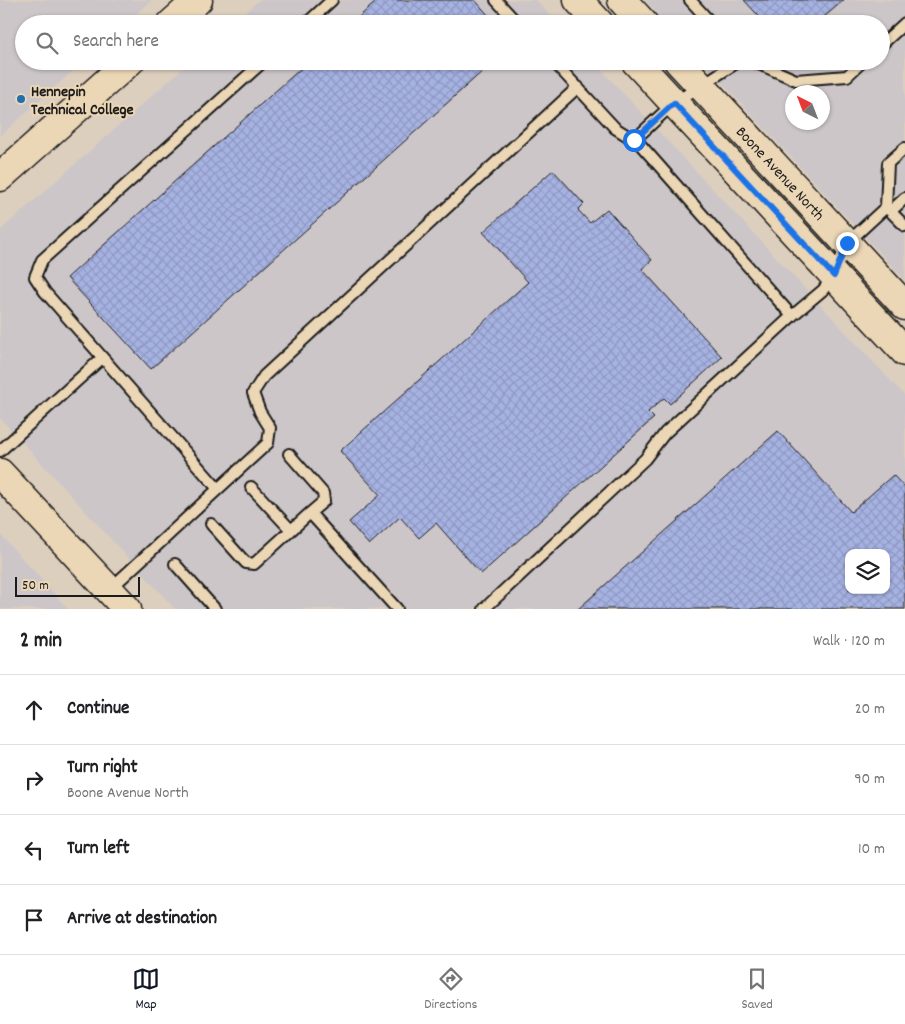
<!DOCTYPE html>
<html lang="en">
<head>
<meta charset="utf-8">
<style>
	:root { --surface:#fff; --page:#f2f2f2; --text:#202124; --muted:#757577; --line:#e0e0e0; --accent:#111827 }
	body { margin:0; font-family:Dekko,sans-serif; background:var(--page); color:var(--text) }
	.controls { position:absolute; right:15px; bottom:15px; display:grid; overflow:hidden; border-radius:10px; box-shadow:0 1px 4px #0004 }
	.controls button { width:45px; height:45px; display:grid; place-items:center; padding:0; border:0; border-bottom:1px solid var(--line); background:var(--surface); color:var(--text); font:25px sans-serif }
	.compass { position:absolute; left:785px; top:85px; width:45px; height:45px; border-radius:50%; background:var(--surface); box-shadow:0 1px 4px #0004; rotate:318deg }
	.scale { position:absolute; left:15px; bottom:12px; width:125px; box-sizing:border-box; padding-left:5px; border:2px solid #1c1c1c; border-top:0; font-size:14px; line-height:18px; white-space:nowrap; color:#1c1c1c; -webkit-text-stroke:4px #ebd6b5; paint-order:stroke }
	.stop { position:absolute; width:15px; height:15px; margin:-11px; border:4px solid #1a73e8; border-radius:50%; background:#fff }
	.stop.end { background:#1a73e8; border-color:#fff; box-shadow:0 1px 5px #0008 }
	.list { margin:0; padding:0; list-style:none }
	h2 { display:flex; justify-content:space-between; align-items:center; height:65px; margin:0; padding:0 20px; font-size:21px }
	h2 small { font-size:16px; font-weight:400; color:var(--muted) }
	.list li { display:grid; grid-template-columns:32px 1fr auto; gap:15px; align-items:center; box-sizing:border-box; height:70px; padding:0 20px; border-top:1px solid var(--line) }
	.list b { display:block; font-size:19px; white-space:nowrap }
	.list p { margin:0; font-size:16px; white-space:nowrap; color:var(--muted) }
	.list em { font-size:16px; font-style:normal; color:var(--muted) }
	.icon { flex:none; width:28px; height:28px; fill:none; stroke:currentColor; stroke-width:2; stroke-linecap:round; stroke-linejoin:round }
	.map { position:relative; flex:none; width:905px; height:609px; overflow:hidden }
	.search { position:absolute; background:var(--surface); box-shadow:0 1px 4px #0004; left:15px; right:15px; top:15px; height:55px; display:flex; align-items:center; gap:12px; box-sizing:border-box; padding:0 18px; border-radius:28px; color:var(--muted); font-size:19px }
	.sheet { height:345px; background:var(--surface) }
	nav { display:flex; justify-content:space-around; align-items:center; box-sizing:border-box; height:70px; border-top:1px solid var(--line); background:var(--surface); font-size:14px; color:var(--muted) }
	nav a { display:grid; justify-items:center; gap:2px }
	nav .on { color:var(--accent) }
	.map>svg:first-child { display:block }
</style>
</head>
<body>
<div class="map">
<svg width="905" height="609" viewBox="0 0 905 609">
	<defs>
		<pattern id="building-cross-hatch" width="8" height="8" patternUnits="userSpaceOnUse" patternTransform="scale(1.25)"><rect width="8" height="8" fill="#a6b2e2"/><path d="M0 0l8 8M0 8l8-8" fill="none" stroke="#8e98c1"/></pattern>
	</defs>
	<rect width="100%" height="100%" fill="#ddcfbe"/>
	<filter id="ink" filterUnits="userSpaceOnUse"><feTurbulence type="fractalNoise" baseFrequency=".02" numOctaves="2"/><feDisplacementMap in="SourceGraphic" scale="10" xChannelSelector="R" yChannelSelector="G"/><feConvolveMatrix kernelMatrix="1 2 1 2 8 2 1 2 1" color-interpolation-filters="sRGB"/></filter>
	<g filter="url(#ink)">
		<path fill="#ccc6c9" fill-rule="evenodd" d="M0,0H152L125,24H24V61H84L0,136Z
			M259,0H536L558,24H233Z
			M645,0H905V280L702,61H881V24H667ZM792,92H822V122H792Z
			M191,61H593L905,396V609H175L0,418V231ZM849,553H886V590H849Z
			M0,534L68,609H0Z"/>
		<path fill="url(#building-cross-hatch)" stroke="#1c1c1c" fill-rule="evenodd" d="M378,0H475L496,24H351Z
			M744,0H844L816,24H766Z
			M309,61H494L151,369L67,278Z
			M553,170L584,204L578,210L590,223L607,209L652,260L642,269L722,357L670,404L664,398L648,412L654,418L481,574L436,523L419,538L400,517L369,545L349,522L380,495L340,451L528,282L483,232Z
			M778,431L851,512L893,475L905,488V609H578ZM849,553H886V590H849Z"/>
		<g fill="none" stroke-linecap="round" stroke-linejoin="round">
			<g stroke="#1c1c1c" stroke-width="14">
				<path id="lane" d="M496,0L518,24
					M690,0L712,24
					M306,24L332,0
					M881,45L905,23
					M752,61L796,80L847,76L863,61
					M634,140L674,103L739,61
					M886,207L905,226
					M891,211L905,198
					M792,316L823,290L834,276L847,243L886,207L888,163L905,148
					M0,451L102,358
					M289,454L323,493L324,501L310,513L397,609
					M251,487L291,530
					M218,489L268,443L270,428L260,412L253,393L264,376L578,87
					M211,524L246,563L254,564L310,513
					M175,564L215,609
					M110,589L218,489L45,292L35,277L42,260L264,61
					M484,609L645,459L665,433L792,316L639,143L615,128L553,61"/>
			</g>
			<g stroke="#1c1c1c" stroke-width="31">
				<g id="secondary">
					<path d="M578,0L600,24"/>
					<path d="M622,0L644,24"/>
					<path d="M171,24L198,0"/>
					<path d="M635,61L905,352"/>
					<path id="s1" d="M678,61L905,306"/>
					<path d="M0,177L130,61"/>
					<path d="M0,473L127,609"/>
				</g>
			</g>
			<use href="#lane" stroke="#ebd6b5" stroke-width="10"/>
			<use href="#secondary" stroke="#ebd6b5" stroke-width="28"/>
		</g>
	</g>
	<g fill="none" stroke-linecap="round" stroke-linejoin="round" filter="url(#ink)">
		<path stroke="#1a73e8" stroke-width="6" d="M634,140L674,103L834,276L847,243"/>
	</g>
	<circle fill="#1f6fb2" stroke="#ebd6b5" stroke-width="2" cx="21" cy="99" r="5"/>
	<g text-anchor="middle" stroke-width="4" stroke-linejoin="round" paint-order="stroke">
		<g font-size="16" font-weight="bold" fill="#1c1c1c" stroke="#ebd6b5" text-anchor="start">
			<text x="31" y="96">Hennepin<tspan x="31" dy="18">Technical College</tspan></text>
		</g>
		<g font-size="16" fill="#1c1c1c" stroke="#ebd6b5">
			<text dy="6" stroke="none"><textPath href="#s1" startOffset="152">Boone Avenue North</textPath></text>
		</g>
	</g>
</svg>
<div class="controls">
<button><svg class="icon" aria-label="layers" viewBox="0 0 24 24"><path d="M12 4l9 5-9 5-9-5zM3 14l9 5 9-5"/></svg></button>
</div>
<svg class="compass" viewBox="-18 -18 36 36"><path d="M0-13l5 13h-10z" fill="#e53935"/><path d="M0 13l5-13h-10z" fill="#757577"/></svg>
<div class="scale">50 m</div>
<div class="stop" style="left:634px;top:140px"></div>
<div class="stop end" style="left:847px;top:243px"></div>
<div class="search"><svg class="icon" aria-label="search" viewBox="0 0 24 24"><circle cx="10" cy="10" r="6"/><path d="M15 15l6 6"/></svg>Search here</div>
</div>
<section class="sheet">
<h2>2 min<small>Walk · 120 m</small></h2>
<ul class="list">
<li><svg class="icon" aria-label="ahead" viewBox="0 0 24 24"><path d="M12 20V5M6 11l6-6 6 6"/></svg><div><b>Continue</b></div><em>20 m</em></li>
<li><svg class="icon" aria-label="right" viewBox="0 0 24 24"><path d="M7 20v-9h11M14 6l5 5-5 5"/></svg><div><b>Turn right</b><p>Boone Avenue North</p></div><em>90 m</em></li>
<li><svg class="icon" aria-label="left" viewBox="0 0 24 24"><path d="M17 20v-9H6M10 6l-5 5 5 5"/></svg><div><b>Turn left</b></div><em>10 m</em></li>
<li><svg class="icon" aria-label="arrive" viewBox="0 0 24 24"><path d="M6 21V4h12l-3 4 3 4H6"/></svg><div><b>Arrive at destination</b></div></li>
</ul>
</section>
<nav>
<a class="on"><svg class="icon" aria-label="map" viewBox="0 0 24 24"><path d="M3 6l6-2 6 2 6-2v14l-6 2-6-2-6 2zM9 4v14M15 6v14"/></svg>Map</a>
<a><svg class="icon" aria-label="directions" viewBox="0 0 24 24"><path d="M12 3l9 9-9 9-9-9zM9 14v-3h6M13 9l2 2-2 2"/></svg>Directions</a>
<a><svg class="icon" aria-label="saved" viewBox="0 0 24 24"><path d="M7 4h10v16l-5-4-5 4z"/></svg>Saved</a>
</nav>
</body>
</html>
